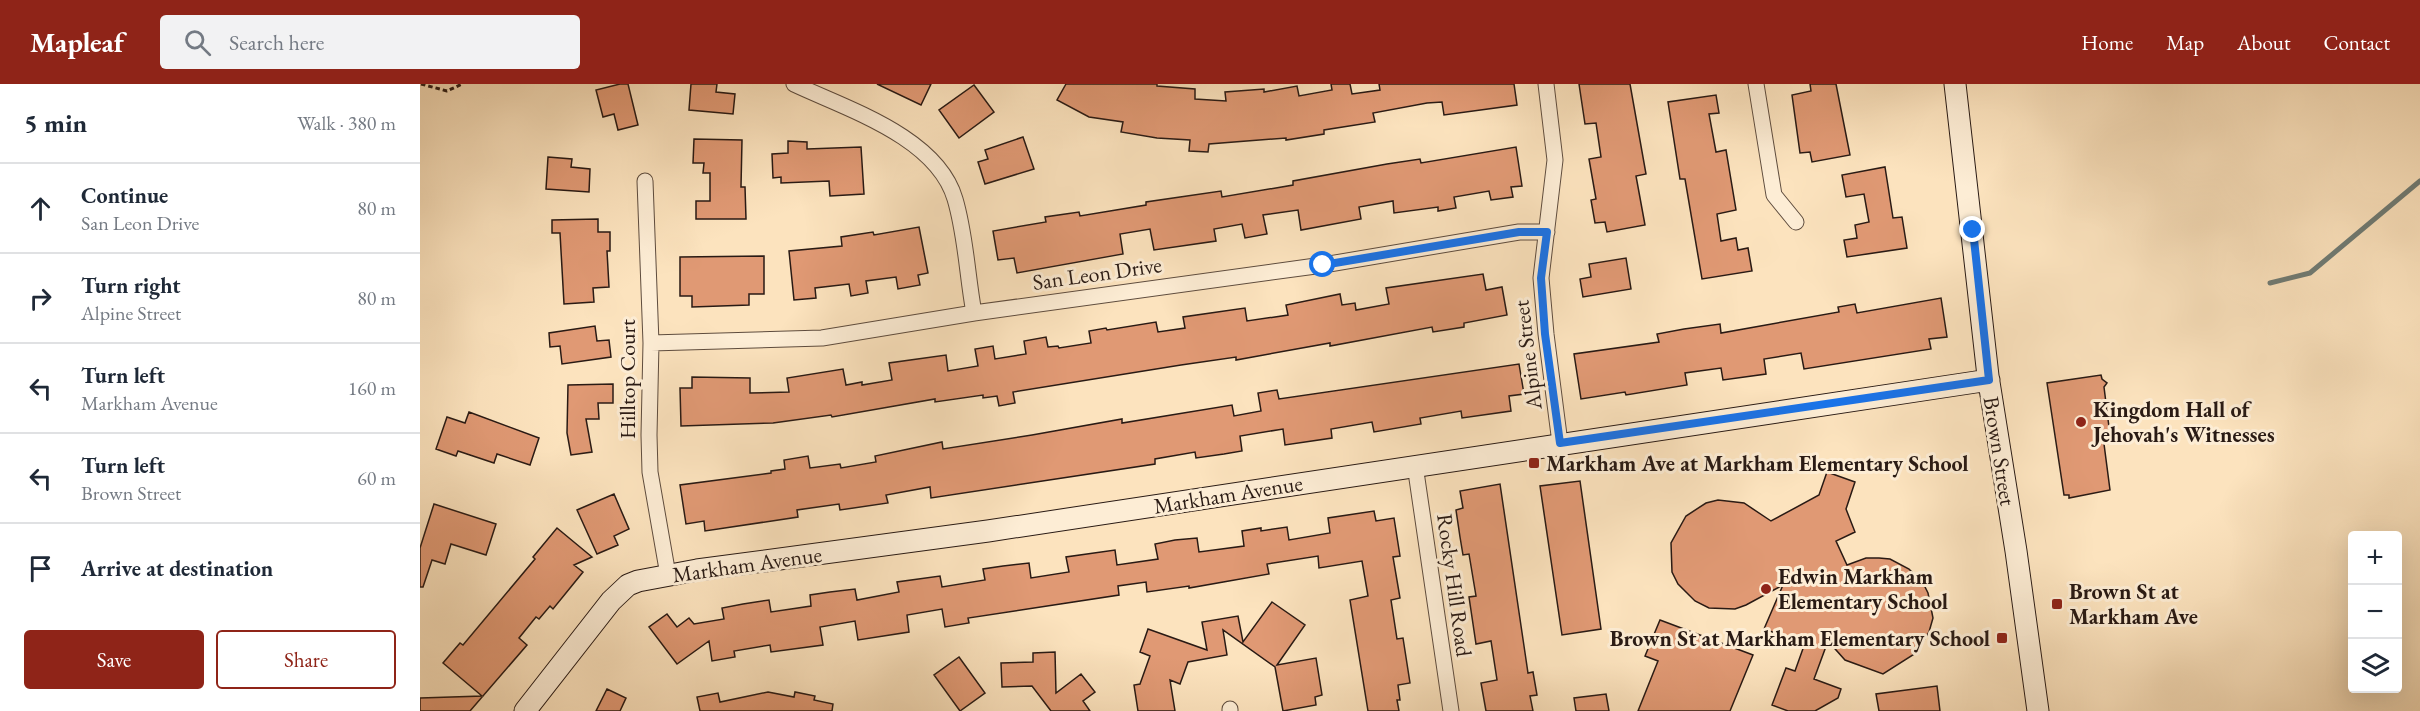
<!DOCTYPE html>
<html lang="en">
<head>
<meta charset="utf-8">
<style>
	:root { --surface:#fff; --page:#f2f2f3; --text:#1f2937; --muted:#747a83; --line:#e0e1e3; --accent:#8f2418 }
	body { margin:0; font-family:"EB Garamond",serif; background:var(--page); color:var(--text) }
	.controls { position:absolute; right:18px; bottom:18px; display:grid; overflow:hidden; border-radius:6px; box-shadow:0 6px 24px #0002 }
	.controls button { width:54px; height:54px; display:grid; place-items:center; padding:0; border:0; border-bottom:2px solid var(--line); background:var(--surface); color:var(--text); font:30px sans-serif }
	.stop { position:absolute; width:18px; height:18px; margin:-14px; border:4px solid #1a73e8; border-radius:50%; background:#fff }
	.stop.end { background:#1a73e8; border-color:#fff; box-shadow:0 2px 6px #0008 }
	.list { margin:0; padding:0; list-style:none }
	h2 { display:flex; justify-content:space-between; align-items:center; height:78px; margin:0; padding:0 24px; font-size:26px }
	h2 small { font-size:20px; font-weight:400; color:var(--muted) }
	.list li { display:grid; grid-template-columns:39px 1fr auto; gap:18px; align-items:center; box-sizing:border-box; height:90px; padding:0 24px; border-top:2px solid var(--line) }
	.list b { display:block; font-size:22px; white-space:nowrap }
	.list p { margin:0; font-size:20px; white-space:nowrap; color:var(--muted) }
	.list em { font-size:20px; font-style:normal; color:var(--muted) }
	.actions { display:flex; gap:12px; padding:18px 24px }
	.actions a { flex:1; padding:14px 0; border:2px solid var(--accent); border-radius:6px; text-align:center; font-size:21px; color:var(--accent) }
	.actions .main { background:var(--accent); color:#fff }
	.icon { flex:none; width:33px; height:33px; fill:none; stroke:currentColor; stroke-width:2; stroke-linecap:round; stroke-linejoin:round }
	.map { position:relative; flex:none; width:2000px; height:627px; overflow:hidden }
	header { display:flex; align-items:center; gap:36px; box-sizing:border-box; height:84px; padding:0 30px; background:var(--accent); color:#fff }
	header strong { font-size:28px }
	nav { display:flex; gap:33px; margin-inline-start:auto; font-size:21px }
	.search { width:420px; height:54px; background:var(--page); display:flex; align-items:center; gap:15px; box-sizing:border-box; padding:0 21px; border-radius:6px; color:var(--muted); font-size:22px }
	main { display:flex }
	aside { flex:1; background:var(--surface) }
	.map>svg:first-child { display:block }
</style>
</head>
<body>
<header>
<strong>Mapleaf</strong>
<div class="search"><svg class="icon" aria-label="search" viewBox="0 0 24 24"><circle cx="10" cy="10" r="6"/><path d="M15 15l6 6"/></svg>Search here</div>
<nav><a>Home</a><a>Map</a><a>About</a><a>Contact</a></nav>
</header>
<main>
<aside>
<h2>5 min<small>Walk · 380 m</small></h2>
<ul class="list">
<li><svg class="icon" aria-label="ahead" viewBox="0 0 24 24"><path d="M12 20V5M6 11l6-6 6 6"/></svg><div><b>Continue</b><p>San Leon Drive</p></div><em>80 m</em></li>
<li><svg class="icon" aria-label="right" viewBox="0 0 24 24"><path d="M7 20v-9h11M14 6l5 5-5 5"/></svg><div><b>Turn right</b><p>Alpine Street</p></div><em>80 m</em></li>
<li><svg class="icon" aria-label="left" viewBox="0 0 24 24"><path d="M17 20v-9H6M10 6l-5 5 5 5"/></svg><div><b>Turn left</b><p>Markham Avenue</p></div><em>160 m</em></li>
<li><svg class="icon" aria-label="left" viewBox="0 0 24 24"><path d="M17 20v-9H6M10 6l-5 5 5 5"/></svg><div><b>Turn left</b><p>Brown Street</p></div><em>60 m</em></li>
<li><svg class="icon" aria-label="arrive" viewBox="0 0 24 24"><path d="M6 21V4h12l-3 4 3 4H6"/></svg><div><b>Arrive at destination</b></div></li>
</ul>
<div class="actions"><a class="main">Save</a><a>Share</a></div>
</aside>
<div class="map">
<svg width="2000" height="627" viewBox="0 0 2000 627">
	<rect width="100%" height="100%" fill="#fce3be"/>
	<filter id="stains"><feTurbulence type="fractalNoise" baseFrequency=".00333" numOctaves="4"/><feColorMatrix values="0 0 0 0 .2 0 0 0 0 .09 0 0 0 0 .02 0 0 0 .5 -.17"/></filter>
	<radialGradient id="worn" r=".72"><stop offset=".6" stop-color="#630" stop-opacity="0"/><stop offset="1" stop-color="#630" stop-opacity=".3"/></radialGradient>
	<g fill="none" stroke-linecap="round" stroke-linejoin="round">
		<path stroke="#707c75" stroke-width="5" d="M1850,199L1890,189L2000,97"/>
	</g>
	<path fill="#e09974" stroke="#291a14" stroke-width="1.5" d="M200,0H208L218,41L198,46L194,30L183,33L176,6Z
		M271,0H297L296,8L315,10L313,30L269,26Z
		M457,0H511L501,21Z
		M646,0H737V2L775,5V15L806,17L805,8L844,5V8L877,2L879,12L912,6L911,0H930L932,10L960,6L959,0H1094L1097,21L1024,31L1022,18L1007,19L953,29L955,38L904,46V50L866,56V54L789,60L788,68L769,67L770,56L737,54L701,48L703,38L669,33L637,16Z
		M1159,0H1210L1226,90L1216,92L1225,141L1187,148L1185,138L1175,139L1171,116L1176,115L1169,75L1181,73L1176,39L1165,40Z
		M1390,0H1416L1430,71L1392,78L1390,68L1380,69L1372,11L1391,7Z
		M554,1L574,28L539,54L519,26Z
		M1296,11L1299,29L1289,30L1296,68L1306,66L1316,126L1297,130L1301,157L1316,154L1318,166L1328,164L1332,187L1282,195L1265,95H1260L1248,18Z
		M603,53L614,85L565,100L558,78L568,75L565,66Z
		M274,55L322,56L321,103H325L326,135H276V117H290V89H283L284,79H273Z
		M368,57L387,58V65L441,63L444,110L410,112L409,97L361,99V93L353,94L352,70L368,69Z
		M1096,63L1102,102L1091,103L1093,113L1071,116L1069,107L1034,113L1036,124L1018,127V123L974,129L973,117L939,123L941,135L881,146L878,126L843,131L847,150L825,154L822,140L794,145L796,157L734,166L730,145L700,150L703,170L597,189L594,174L578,176L573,147L626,138L625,133L659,128L660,132L726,121V118L801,107L802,113L873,101V97L967,80L1000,75L1001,79Z
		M128,73L152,75L151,83L170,85L169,108L126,105Z
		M1465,83L1473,134L1482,133L1487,164L1427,173L1424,156L1437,154L1435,141L1449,138L1444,110L1426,113L1422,91Z
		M178,135V148H190V167H187L189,203L173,204L174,218L144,220L140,149H132V136Z
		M499,143L508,189L498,191L500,201L478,205L476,193L446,197L448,209L431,212L429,200L395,204L396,214L374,216L369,167L422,162L421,153L453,148L454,151Z
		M344,172V210H329V221L272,223V212H260V173Z
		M1206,174L1211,205L1163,213L1160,195L1171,193L1169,180Z
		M1063,190L1066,206L1082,203L1087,231L1044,239V243L1013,248L1012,243L910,262V259L816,276V273L761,281L593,308L595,319L579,322L577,312L563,314V311L515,318V315L412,333L411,331L353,339L261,342L260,304H272V293L330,294V309L369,308L367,294L423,285L426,301L442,298V301L472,296L469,279L526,271L528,287L558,282L555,265L573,262L575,275L606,270L604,257L626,253L628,263L638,262L639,264L671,259L669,247L686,244L687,246L736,238L738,248L765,244L763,233L825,224L827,237L868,231L866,221L920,210L922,221L935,219L936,226L969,220L966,204Z
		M1521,214L1527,253L1509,255L1511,265L1384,285L1381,269L1344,275L1346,290L1303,296L1301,284L1265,289L1267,301L1206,311L1205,308L1161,315L1154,270L1239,258L1237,250L1264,245L1300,240L1301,249L1419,228L1418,223L1435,220L1437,229Z
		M175,242L177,257L189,256L191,273L142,280L140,262L130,263L129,249Z
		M1099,280L1104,310L1089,312L1091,327L1042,334L1041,327L1000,334L1001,340L954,348L952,338L911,345L912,354L865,361L863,345L820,352L822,367L804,370L776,374L775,368L735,375V380L511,414L510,403L466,411L468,419L420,426L419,420L377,426L378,433L285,447L284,437L266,440L260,401L351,389V387L365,385L364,376L388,372L390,384L420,380L421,384L456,378L455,372L522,358L523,365L612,351L702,335V339L812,321L814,332L841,327L838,309L857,306L859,315Z
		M1681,291L1682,295L1687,299L1684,303L1691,359L1684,360L1690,406L1649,414V411H1644L1627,299Z
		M193,300V319H178L179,335H166L172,368L151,371L147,349L148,301Z
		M49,328L119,354L110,381L77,370L74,379L38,367L36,372L16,365L27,333L45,339Z
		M1407,388L1435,398L1426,425L1435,448L1416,457L1427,481L1446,474H1459L1470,475L1489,485L1503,499L1508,509L1513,534L1509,548L1496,569L1463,590L1425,576L1408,557L1394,595L1421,605L1418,614L1395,627H1368L1352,621L1366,584L1375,587L1385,559L1344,545L1363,501L1326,521L1315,525L1289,524L1275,517L1258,500L1252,488L1251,459L1266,432L1286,419L1298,416L1324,419L1351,437L1399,411Z
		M1160,397L1181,545L1142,551L1120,402Z
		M1080,400L1108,589L1113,588L1117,611L1110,612L1113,627H1066L1061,599L1077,596L1071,557L1056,560L1049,513L1056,512L1049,470L1043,471L1040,453L1036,426L1043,424L1040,407Z
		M194,410L209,445L194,452L198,461L177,470L157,426Z
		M14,420L76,440L66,471L31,460L25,480L12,476L3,503H0V464Z
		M954,427L956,437L974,434L980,472L973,473L980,514L971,516L977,555L983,554L990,599L978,601L980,616H977L979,627H948L930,516L948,512L942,477L899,484L898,472L847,480L849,490L769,504V502L727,508L726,498L698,502L699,511L548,534L549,539L525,543L522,525L487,531L489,548L438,556L435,537L400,543L403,561L351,568L350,561L314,567L315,573L292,577L289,557L257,580L229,543L247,530L257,543L269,534L274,540L304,535L302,524L323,520L349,516L351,528L391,522L390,511L410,508L435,505L437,516L479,508L477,498L520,492L522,503L565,496L563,485L583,482L609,479L611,494L649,488L646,473L695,466L697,481L738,475L735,460L755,456L777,454L779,468L824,462L822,447L841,444V447L867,443L869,456L910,449L908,434Z
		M137,444L172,473L154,481L163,488L133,525L130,522L119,535L116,533L99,554L107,561L50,627H0V614L62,612L23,579L40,559L43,561L115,475L113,473Z
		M852,518L885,541L857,581L896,574L902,611L895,613L896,621L863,627L855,583L803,546L807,571L768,578L760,600L750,596L755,627H718L714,601L720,600L730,572L720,568L728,545L787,566L782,538L818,532L823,558Z
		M1240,536L1333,571L1310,627H1218L1238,577L1225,572Z
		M635,568L636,609L661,590L675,608L663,617L670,627H631L612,602L582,603L581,579L613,578V569Z
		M539,573L565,609L540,627L514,591Z
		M1517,602L1520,627H1459L1456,610Z
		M187,605L206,614L200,627H176Z
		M348,608L374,613L375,608L395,612L394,616L413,620L412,627H280L277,613L298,609L300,618Z
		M1186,610L1189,627H1156L1154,614Z"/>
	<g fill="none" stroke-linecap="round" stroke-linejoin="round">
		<g stroke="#5e4c3e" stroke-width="17">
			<path id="street" d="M374,0C427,25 517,53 535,115C546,152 547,191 554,229
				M1126,0L1135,76L1121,194L1126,250L1140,359
				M1336,0L1354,111L1376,138
				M225,97L231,259L229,351L230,388L248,491
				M231,259L402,254L554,229L903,181L1099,148H1127
				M995,381L1031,627
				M810,625V627"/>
		</g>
		<g stroke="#291a14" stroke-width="23">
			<path id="secondary" d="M1535,0L1568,292L1596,467L1618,627
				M105,627L191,517L208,501L218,497L277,486L568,447L1569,296"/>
		</g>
		<path stroke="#291a14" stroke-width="3" stroke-dasharray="4.5 3" stroke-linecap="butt" d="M1,0L27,7L42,0"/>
		<use href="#street" stroke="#fdedd5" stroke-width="15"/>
		<use href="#secondary" stroke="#fdedd5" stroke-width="21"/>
	</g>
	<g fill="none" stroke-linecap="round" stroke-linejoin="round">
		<path stroke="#1a73e8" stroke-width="8" d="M903,181L1099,148H1127L1121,194L1125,250L1140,359L1569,296L1553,146"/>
	</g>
	<g fill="#8f2418" stroke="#fdedd5" stroke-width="2">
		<circle cx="1661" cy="338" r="6"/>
		<rect x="1108" y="373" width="12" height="12" rx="3"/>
		<circle cx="1346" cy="505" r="6"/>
		<rect x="1631" y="514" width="12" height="12" rx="3"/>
		<rect x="1576" y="548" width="12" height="12" rx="3"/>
	</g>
	<g text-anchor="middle" stroke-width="6" stroke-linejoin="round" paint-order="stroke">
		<g font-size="22" fill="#291a14" stroke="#fdedd5">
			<text transform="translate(677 189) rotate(-8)" y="8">San Leon Drive</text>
			<text transform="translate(1107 271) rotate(-97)" y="8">Alpine Street</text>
			<text transform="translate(207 295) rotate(-90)" y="8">Hilltop Court</text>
			<text transform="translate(1580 367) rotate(81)" y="8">Brown Street</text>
			<text transform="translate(808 410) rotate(-9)" y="8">Markham Avenue</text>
			<text transform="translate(327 480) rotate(-8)" y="8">Markham Avenue</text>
			<text transform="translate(1035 501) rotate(82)" y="8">Rocky Hill Road</text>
		</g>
		<g font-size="22" font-weight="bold" fill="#291a14" stroke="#fdedd5" text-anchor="start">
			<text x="1673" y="333">Kingdom Hall of<tspan x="1673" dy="25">Jehovah's Witnesses</tspan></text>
			<text x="1126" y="387">Markham Ave at Markham Elementary School</text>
			<text x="1358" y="500">Edwin Markham<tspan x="1358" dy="25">Elementary School</tspan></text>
			<text x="1649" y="515">Brown St at<tspan x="1649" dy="25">Markham Ave</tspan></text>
			<text x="1570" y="562" text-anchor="end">Brown St at Markham Elementary School</text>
		</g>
	</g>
	<rect width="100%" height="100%" filter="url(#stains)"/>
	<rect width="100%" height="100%" fill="url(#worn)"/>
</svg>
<div class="controls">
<button>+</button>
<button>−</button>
<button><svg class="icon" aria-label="layers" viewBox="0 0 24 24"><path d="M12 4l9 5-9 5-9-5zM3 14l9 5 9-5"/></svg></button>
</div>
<div class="stop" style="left:903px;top:181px"></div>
<div class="stop end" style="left:1553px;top:146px"></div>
</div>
</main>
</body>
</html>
